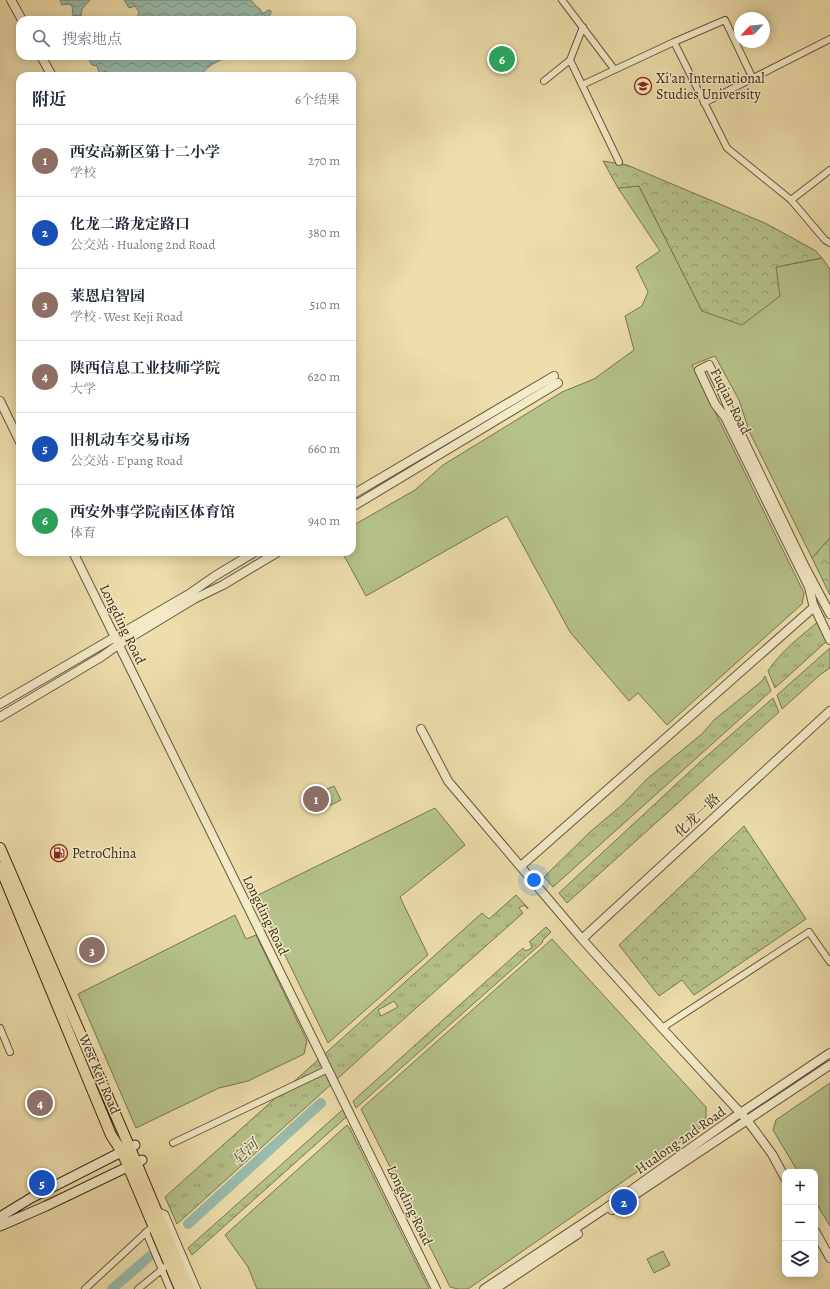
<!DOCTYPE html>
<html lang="zh">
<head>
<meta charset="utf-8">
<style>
	:root { --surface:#fff; --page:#f6f6f7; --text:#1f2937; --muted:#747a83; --line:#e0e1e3; --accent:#2563eb }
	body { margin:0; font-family:Alegreya,"Noto Serif SC",serif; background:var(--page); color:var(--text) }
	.controls { position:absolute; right:12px; bottom:12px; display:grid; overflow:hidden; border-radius:8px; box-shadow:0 2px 10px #0003 }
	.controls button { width:36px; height:36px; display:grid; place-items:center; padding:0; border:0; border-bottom:1px solid var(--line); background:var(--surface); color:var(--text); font:20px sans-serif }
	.compass { position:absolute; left:734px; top:12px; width:36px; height:36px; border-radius:50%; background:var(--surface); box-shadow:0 2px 10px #0003; rotate:244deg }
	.you { position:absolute; left:534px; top:880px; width:14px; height:14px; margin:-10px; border:3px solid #fff; border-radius:50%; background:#1a73e8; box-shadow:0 0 0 6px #1a73e833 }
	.badge { display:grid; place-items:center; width:26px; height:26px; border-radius:50%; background:var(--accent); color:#fff; font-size:13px; font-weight:700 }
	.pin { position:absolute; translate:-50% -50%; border:2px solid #fff; box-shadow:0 1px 4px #0006 }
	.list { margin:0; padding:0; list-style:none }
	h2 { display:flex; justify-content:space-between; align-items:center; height:52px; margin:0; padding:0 16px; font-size:17px }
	h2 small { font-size:13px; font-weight:400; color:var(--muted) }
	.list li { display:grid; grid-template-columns:26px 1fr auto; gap:12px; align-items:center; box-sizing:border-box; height:72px; padding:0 16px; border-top:1px solid var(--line) }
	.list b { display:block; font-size:15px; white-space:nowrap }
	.list p { margin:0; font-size:13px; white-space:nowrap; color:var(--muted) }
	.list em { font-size:13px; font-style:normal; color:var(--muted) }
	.icon { flex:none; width:22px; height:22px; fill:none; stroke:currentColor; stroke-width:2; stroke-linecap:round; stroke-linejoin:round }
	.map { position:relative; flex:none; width:830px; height:1289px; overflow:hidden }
	.search { position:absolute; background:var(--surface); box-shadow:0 2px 10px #0003; left:16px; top:16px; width:340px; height:44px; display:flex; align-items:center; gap:10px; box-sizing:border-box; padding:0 14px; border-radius:12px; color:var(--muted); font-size:15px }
	.panel { position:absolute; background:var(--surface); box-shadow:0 2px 10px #0003; left:16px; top:72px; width:340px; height:484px; border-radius:12px }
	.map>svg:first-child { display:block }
</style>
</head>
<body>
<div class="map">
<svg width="830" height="1289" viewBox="0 0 830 1289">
	<defs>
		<pattern id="forest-crowns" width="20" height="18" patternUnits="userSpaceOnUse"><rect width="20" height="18" fill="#b6c28b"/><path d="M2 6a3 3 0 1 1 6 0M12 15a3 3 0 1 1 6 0" fill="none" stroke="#959e71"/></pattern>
		<pattern id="park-tufts" width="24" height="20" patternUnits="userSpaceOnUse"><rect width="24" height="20" fill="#b6c28b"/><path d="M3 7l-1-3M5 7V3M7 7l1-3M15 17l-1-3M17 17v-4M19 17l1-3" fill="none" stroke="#959e71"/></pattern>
		<pattern id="water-waves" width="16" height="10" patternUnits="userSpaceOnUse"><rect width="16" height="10" fill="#99bcad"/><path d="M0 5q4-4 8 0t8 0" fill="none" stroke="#7e998c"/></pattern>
	</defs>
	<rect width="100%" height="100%" fill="#eddeab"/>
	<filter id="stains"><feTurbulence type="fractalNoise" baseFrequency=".005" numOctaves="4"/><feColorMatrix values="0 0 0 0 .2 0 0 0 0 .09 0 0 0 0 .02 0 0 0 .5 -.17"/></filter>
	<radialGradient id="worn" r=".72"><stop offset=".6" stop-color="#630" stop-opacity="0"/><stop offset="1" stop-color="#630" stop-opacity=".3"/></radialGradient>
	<path fill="#b6c28b" stroke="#787650" d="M639,186L702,311L776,267L822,258L830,269V538L812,558L749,431L739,400L715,356L692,365L804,593L802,604L667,725L638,693L629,701L570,632L507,516L366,596L342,552H352V526L415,490L443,465L562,392L594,379L634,350L625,316L642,306L648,292L636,267L660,251L618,188Z
		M334,786L341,800L317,812L309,797Z
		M435,808L465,845L400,897L428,955L328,1043L256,896Z
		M235,915L246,939L256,935L307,1041L304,1054L248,1081L219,1088L136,1128L78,994Z
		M552,939L706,1107V1124L468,1289H458L450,1287L361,1109Z
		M830,1083V1226L815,1201V1172H798L773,1130L776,1120Z
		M347,1125L350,1129L429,1289H257L248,1267L225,1235Z
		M663,1251L670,1265L654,1273L647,1259Z"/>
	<path fill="url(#forest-crowns)" stroke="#787650" d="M603,161L627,165L767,224L816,251L822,258L776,267L780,296L742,325L702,311L639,186L618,188Z
		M830,538V595L812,558Z
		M744,826L806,919L694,995L682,980L659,996L619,945Z"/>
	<path fill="url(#park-tufts)" stroke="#787650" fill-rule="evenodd" d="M819,621L828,640L775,688L768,671C781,651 801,636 819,621Z
		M830,648V668L821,674L782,709L777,695Z
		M765,676L771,691L553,887L544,877L590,832L622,805L647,779L703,733L714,720L762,681Z
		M773,698L779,712L567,903L559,893L700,762Z
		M516,895L528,908V909L524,905L519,908L523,913L379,1041L177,1224L165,1197L482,913L489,919ZM394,1001L398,1007L381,1016L378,1010Z
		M546,927L551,932L542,941L543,942L356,1108L353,1101L523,948L525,951L532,948L530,942H529Z
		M349,1104L353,1111L192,1255L188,1248Z"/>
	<path fill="url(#water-waves)" stroke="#738271" d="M60,0H90L82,9L81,16L79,17L77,15L73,16L72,6L69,4L62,5Z
		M124,0H251L256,6L260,9L262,13H264L268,10L271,11V13L269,16L272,20H129L137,18L139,12L135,6L129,8Z
		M87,56H222L221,60C213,63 205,69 200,76H110L106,71L101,73L99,72L97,66L92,65Z"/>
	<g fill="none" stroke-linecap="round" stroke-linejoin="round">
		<path stroke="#99bcad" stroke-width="10" d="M188,1224L321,1103
			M112,1289L150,1256"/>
		<g stroke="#67573b" stroke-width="8">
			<path id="minor" d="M562,0L614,69
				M674,42L725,20L753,79
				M570,60L619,162
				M544,81L570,60L583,27
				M582,85L674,42L727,148L791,200L825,240L830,243
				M704,103L830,39
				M791,200L830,170
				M0,1028L10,1052
				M662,1028L809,932L830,962
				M173,1143L328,1069
				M155,1210L165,1214L197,1289
				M146,1232L170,1289
				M85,1289L153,1226
				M138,1289L165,1267"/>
		</g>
		<g stroke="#67573b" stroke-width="10">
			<path id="tertiary" d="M11,0L22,20
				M41,56L52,76
				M0,401L20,442
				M352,495L554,376
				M352,507L558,383
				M73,552L436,1289
				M830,614L804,565L731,414L723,394L709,365L699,370L715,404L725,417L809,587L813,604L830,640
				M0,704L189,594L215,576L255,552
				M0,717L101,657L118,645L194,599L223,585L278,552
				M421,729L448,781L582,939L662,1028L747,1120L772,1154L785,1178
				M521,866L814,607
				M582,939L830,711
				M612,1210L830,1065
				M815,1231L830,1258
				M484,1289L603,1210L733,1118L830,1053
				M495,1289L578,1234"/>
		</g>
		<g stroke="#3a2a16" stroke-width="11">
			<path id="secondary" d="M0,1217L31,1198L135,1145
				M0,1226L46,1206L142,1160"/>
		</g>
		<g stroke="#3a2a16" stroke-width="12">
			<path id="primary" d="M0,848L136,1162L189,1289
				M0,867L111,1135L122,1152L180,1289"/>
		</g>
		<use href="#minor" stroke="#f3eac8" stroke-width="6"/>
		<use href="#tertiary" stroke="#f3eac8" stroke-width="8"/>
		<use href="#secondary" stroke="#f3eac8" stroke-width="9"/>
		<use href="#primary" stroke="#eddeab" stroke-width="10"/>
	</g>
	<defs>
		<g id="university-ring" transform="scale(0.9)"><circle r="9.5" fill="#f3eac8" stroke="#8f2418" stroke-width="1.5"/><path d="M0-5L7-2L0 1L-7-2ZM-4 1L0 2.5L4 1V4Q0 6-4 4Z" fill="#8f2418"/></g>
		<g id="fuel-ring" transform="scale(0.9)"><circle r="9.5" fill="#f3eac8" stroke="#8f2418" stroke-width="1.5"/><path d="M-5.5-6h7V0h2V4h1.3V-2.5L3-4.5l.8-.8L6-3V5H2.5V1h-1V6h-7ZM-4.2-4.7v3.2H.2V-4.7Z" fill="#8f2418"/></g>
	</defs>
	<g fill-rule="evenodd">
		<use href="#university-ring" x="643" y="86"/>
		<use href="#fuel-ring" x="59" y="853"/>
	</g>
	<g text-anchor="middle" stroke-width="3" stroke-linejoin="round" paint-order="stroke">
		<g font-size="14" fill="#3a2a16" stroke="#f3eac8" text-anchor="start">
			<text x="656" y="83">Xi'an International<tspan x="656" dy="16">Studies University</tspan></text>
			<text x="72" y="858">PetroChina</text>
		</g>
		<g font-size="14" fill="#3a2a16" stroke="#f3eac8">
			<text transform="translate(731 401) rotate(63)" y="5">Fuqian Road</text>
			<text transform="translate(123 624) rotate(64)" y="5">Longding Road</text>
			<text transform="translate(697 815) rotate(-43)" y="5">化龙一路</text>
			<text transform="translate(266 915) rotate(64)" y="5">Longding Road</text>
			<text transform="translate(100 1074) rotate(67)" y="5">West Keji Road</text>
			<text transform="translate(680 1140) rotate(-35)" y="5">Hualong 2nd Road</text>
			<text transform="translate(410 1205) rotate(64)" y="5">Longding Road</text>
		</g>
		<g font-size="15" font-style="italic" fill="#524e3c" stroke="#f3eac8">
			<text transform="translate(245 1152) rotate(-42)" y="5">皂河</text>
		</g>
	</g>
	<rect width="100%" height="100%" filter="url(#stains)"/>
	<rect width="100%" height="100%" fill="url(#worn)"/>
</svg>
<div class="controls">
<button>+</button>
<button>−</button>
<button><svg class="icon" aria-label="layers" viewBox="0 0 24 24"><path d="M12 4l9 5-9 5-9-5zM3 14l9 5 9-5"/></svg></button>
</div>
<svg class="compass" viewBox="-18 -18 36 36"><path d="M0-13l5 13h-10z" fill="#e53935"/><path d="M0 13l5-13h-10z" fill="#747a83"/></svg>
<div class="you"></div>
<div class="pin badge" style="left:316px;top:799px;background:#8d6e63">1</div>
<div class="pin badge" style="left:624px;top:1202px;background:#1a4fb4">2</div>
<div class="pin badge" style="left:92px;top:950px;background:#8d6e63">3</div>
<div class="pin badge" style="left:40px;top:1103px;background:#8d6e63">4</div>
<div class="pin badge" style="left:42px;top:1183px;background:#1a4fb4">5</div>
<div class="pin badge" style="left:502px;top:59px;background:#2e9e5b">6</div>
<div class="search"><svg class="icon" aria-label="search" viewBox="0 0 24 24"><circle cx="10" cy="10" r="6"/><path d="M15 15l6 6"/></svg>搜索地点</div>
<section class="panel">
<h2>附近<small>6个结果</small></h2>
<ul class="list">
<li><span class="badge" style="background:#8d6e63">1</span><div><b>西安高新区第十二小学</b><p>学校</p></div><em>270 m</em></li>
<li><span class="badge" style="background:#1a4fb4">2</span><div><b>化龙二路龙定路口</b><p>公交站 · Hualong 2nd Road</p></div><em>380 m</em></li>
<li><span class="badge" style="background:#8d6e63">3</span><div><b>莱恩启智园</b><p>学校 · West Keji Road</p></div><em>510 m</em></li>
<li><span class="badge" style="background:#8d6e63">4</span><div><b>陕西信息工业技师学院</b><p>大学</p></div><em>620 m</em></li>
<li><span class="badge" style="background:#1a4fb4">5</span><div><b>旧机动车交易市场</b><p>公交站 · E'pang Road</p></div><em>660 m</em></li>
<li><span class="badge" style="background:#2e9e5b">6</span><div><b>西安外事学院南区体育馆</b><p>体育</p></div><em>940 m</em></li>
</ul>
</section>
</div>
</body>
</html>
